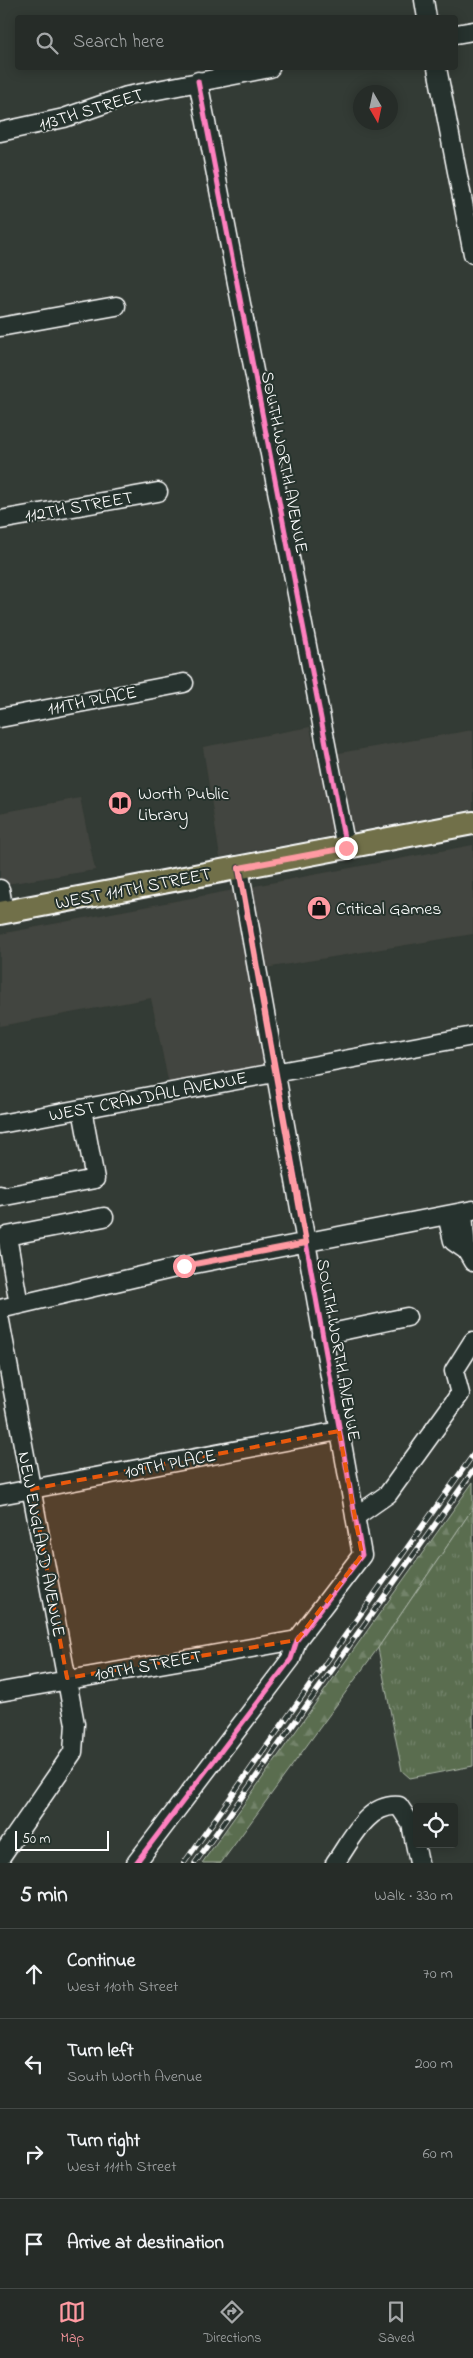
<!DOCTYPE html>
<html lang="en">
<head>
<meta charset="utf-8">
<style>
	:root { --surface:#262c28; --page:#323834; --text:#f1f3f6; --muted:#a4a7a8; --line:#424845; --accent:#ff9aa2 }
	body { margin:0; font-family:"Indie Flower",sans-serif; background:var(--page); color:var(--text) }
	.controls { position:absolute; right:15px; bottom:15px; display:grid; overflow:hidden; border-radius:5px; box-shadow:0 2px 12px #0003 }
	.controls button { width:45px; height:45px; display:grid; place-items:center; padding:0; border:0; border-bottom:1px solid var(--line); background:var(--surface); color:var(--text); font:25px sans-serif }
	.compass { position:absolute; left:353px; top:85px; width:45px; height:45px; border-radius:50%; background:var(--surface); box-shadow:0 2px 12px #0003; rotate:171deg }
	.scale { position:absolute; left:15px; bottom:12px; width:94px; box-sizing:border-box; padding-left:5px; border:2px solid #fff; border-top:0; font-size:14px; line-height:18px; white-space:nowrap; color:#fff; -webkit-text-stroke:4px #26332d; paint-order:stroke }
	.stop { position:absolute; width:15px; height:15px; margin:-11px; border:4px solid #ff9aa2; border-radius:50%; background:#fff }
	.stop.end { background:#ff9aa2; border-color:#fff; box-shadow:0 1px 5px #0008 }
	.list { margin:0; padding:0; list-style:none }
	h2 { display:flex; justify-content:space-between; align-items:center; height:65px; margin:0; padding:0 20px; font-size:21px }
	h2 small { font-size:16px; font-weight:400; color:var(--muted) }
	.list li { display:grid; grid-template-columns:32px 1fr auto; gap:15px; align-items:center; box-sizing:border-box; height:90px; padding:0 20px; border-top:1px solid var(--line) }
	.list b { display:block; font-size:19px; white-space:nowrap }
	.list p { margin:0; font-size:16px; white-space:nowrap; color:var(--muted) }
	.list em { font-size:16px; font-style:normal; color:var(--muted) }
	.icon { flex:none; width:28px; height:28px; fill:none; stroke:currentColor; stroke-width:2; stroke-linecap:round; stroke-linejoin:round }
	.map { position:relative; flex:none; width:473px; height:1863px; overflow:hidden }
	.search { position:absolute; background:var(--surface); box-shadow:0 2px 12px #0003; left:15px; right:15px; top:15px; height:55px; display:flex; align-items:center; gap:12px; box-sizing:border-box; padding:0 18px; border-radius:5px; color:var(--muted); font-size:19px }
	.sheet { height:425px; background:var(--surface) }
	nav { display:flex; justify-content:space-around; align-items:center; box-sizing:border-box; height:70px; border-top:1px solid var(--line); background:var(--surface); font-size:14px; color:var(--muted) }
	nav a { display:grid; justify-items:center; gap:2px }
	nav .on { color:var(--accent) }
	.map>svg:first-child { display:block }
</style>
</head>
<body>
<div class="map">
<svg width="473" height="1863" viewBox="0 0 473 1863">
	<defs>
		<pattern id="forest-firs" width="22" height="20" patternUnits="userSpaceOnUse" patternTransform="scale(1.25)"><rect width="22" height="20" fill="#5a6d50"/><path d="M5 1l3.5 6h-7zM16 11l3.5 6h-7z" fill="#73836a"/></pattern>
		<pattern id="park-tufts" width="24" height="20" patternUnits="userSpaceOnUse" patternTransform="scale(1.25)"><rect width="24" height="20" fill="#5a6d50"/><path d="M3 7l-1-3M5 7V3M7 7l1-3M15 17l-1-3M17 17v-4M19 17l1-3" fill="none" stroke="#73836a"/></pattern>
	</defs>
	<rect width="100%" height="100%" fill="#333b35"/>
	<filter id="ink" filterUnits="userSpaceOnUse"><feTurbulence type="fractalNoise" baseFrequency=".02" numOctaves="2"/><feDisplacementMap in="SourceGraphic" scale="10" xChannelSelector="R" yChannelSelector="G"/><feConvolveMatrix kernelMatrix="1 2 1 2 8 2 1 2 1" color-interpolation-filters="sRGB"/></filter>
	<g filter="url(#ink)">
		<path fill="#43453f" d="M310,727L316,757L473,730V809L220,857L203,747Z
			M80,798L95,870L0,885V813Z
			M473,845V934L247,971L265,1068L169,1085L151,998L0,1026V934Z"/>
		<path fill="url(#forest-firs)" stroke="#acb6a8" d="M473,1482V1508L378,1648L221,1863H202Z"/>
		<path fill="url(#park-tufts)" stroke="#acb6a8" d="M473,1508V1766L410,1778L402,1771L378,1648Z"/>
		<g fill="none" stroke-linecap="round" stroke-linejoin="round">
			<g stroke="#fff" stroke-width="21">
				<path id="minor" d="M424,0L427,18
					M456,34L473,31
					M437,68L473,254
					M198,81L346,848
					M0,132L64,118L127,96L270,68
					M0,327L116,306
					M0,520L158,492
					M0,718L184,683
					M0,889L4,912
					M0,1124L473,1036
					M0,1195V1197L95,1179L82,1109
					M463,1212L466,1250L473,1262
					M447,1215L453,1241L466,1250
					M19,1305L7,1236L104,1217
					M0,1309L184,1266L473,1210
					M0,1321L75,1724L73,1752L0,1858
					M322,1335L407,1317
					M0,1495L339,1431
					M355,1517L388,1494L460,1394L454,1371L473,1341
					M0,1692L297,1640
					M136,1863L291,1659L297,1640L362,1555L239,868
					M335,1863C351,1841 367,1803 399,1806L411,1824L419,1863"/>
			</g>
			<g stroke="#fff" stroke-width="26">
				<path id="major" d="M0,913L473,823"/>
			</g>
			<use href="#minor" stroke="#26332d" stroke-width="18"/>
			<use href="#major" stroke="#71704a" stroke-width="22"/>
			<g stroke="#fff" stroke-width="5.5">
				<path id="rail" d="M184,1863L473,1455
					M195,1863L473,1471"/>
			</g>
			<use href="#rail" stroke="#26332d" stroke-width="4" stroke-dasharray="11" stroke-linecap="butt"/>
			<g stroke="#26332d" stroke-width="8">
				<path id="cycleway" d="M198,81L346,848
					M136,1863L291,1659L297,1640L362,1555L239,868"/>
			</g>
			<use href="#cycleway" stroke="#ff80c0" stroke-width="5"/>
		</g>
	</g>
	<g fill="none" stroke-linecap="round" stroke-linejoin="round" filter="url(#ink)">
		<path stroke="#ff9aa2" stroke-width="6" d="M184,1266L306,1243L239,868L346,848"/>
	</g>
	<path fill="#e8590c" fill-opacity="0.2" stroke="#e8590c" stroke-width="4" stroke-dasharray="10 6" stroke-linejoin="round" d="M339,1431L362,1555L297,1640L67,1678L32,1489Z"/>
	<defs>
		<g id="library-disc" transform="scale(1.25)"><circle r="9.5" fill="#ff9aa2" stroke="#26332d"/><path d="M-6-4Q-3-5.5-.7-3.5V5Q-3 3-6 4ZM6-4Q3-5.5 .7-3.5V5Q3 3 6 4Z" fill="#111"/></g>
		<g id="shop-disc" transform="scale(1.25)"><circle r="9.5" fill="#ff9aa2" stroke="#26332d"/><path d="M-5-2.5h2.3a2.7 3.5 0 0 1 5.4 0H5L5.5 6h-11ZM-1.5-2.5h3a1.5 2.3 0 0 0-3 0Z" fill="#111"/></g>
	</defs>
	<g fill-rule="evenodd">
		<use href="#library-disc" x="120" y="803"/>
		<use href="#shop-disc" x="319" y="908"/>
	</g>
	<g text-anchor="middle" stroke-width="4" stroke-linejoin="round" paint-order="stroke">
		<g font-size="18" fill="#fff" stroke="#26332d">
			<text transform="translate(91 109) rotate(-17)" y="6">113TH STREET</text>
			<text transform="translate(285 462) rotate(79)" y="6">SOUTH WORTH AVENUE</text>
			<text transform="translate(79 506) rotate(-10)" y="6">112TH STREET</text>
			<text transform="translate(92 700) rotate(-11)" y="6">111TH PLACE</text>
			<text transform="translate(133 888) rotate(-11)" y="6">WEST 111TH STREET</text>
			<text transform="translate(148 1096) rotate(-11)" y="6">WEST CRANDALL AVENUE</text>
			<text transform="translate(339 1350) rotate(80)" y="6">SOUTH WORTH AVENUE</text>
			<text transform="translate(170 1463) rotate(-11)" y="6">109TH PLACE</text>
			<text transform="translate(42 1544) rotate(79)" y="6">NEW ENGLAND AVENUE</text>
			<text transform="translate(148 1665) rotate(-10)" y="6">109TH STREET</text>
		</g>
		<g font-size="18" fill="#fff" stroke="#26332d" text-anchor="start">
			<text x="138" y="799">Worth Public<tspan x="138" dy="21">Library</tspan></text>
			<text x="336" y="914">Critical Games</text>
		</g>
	</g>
</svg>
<div class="controls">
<button><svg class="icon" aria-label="locate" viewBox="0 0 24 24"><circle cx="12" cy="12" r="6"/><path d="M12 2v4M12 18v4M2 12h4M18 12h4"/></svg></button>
</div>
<svg class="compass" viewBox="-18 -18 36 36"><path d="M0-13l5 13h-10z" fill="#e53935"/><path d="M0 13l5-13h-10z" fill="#a4a7a8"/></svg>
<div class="scale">50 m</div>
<div class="stop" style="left:184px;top:1266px"></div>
<div class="stop end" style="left:346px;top:848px"></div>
<div class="search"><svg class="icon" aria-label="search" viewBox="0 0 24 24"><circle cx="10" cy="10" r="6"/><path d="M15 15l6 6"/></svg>Search here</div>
</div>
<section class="sheet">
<h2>5 min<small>Walk · 330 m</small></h2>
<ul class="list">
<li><svg class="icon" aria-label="ahead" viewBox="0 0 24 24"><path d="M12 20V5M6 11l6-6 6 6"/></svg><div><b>Continue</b><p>West 110th Street</p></div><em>70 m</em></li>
<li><svg class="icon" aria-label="left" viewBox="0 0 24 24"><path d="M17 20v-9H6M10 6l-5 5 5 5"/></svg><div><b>Turn left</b><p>South Worth Avenue</p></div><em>200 m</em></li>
<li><svg class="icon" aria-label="right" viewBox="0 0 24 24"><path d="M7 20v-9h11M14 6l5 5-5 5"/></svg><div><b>Turn right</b><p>West 111th Street</p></div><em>60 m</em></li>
<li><svg class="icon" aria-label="arrive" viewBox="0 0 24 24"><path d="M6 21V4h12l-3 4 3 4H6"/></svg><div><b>Arrive at destination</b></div></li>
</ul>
</section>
<nav>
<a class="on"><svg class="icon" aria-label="map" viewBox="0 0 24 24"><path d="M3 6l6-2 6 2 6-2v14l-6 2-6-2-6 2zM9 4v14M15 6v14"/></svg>Map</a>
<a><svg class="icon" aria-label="directions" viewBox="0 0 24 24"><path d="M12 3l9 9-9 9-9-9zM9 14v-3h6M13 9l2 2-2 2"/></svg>Directions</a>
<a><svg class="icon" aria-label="saved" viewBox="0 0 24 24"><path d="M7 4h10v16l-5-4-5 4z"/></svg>Saved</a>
</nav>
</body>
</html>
